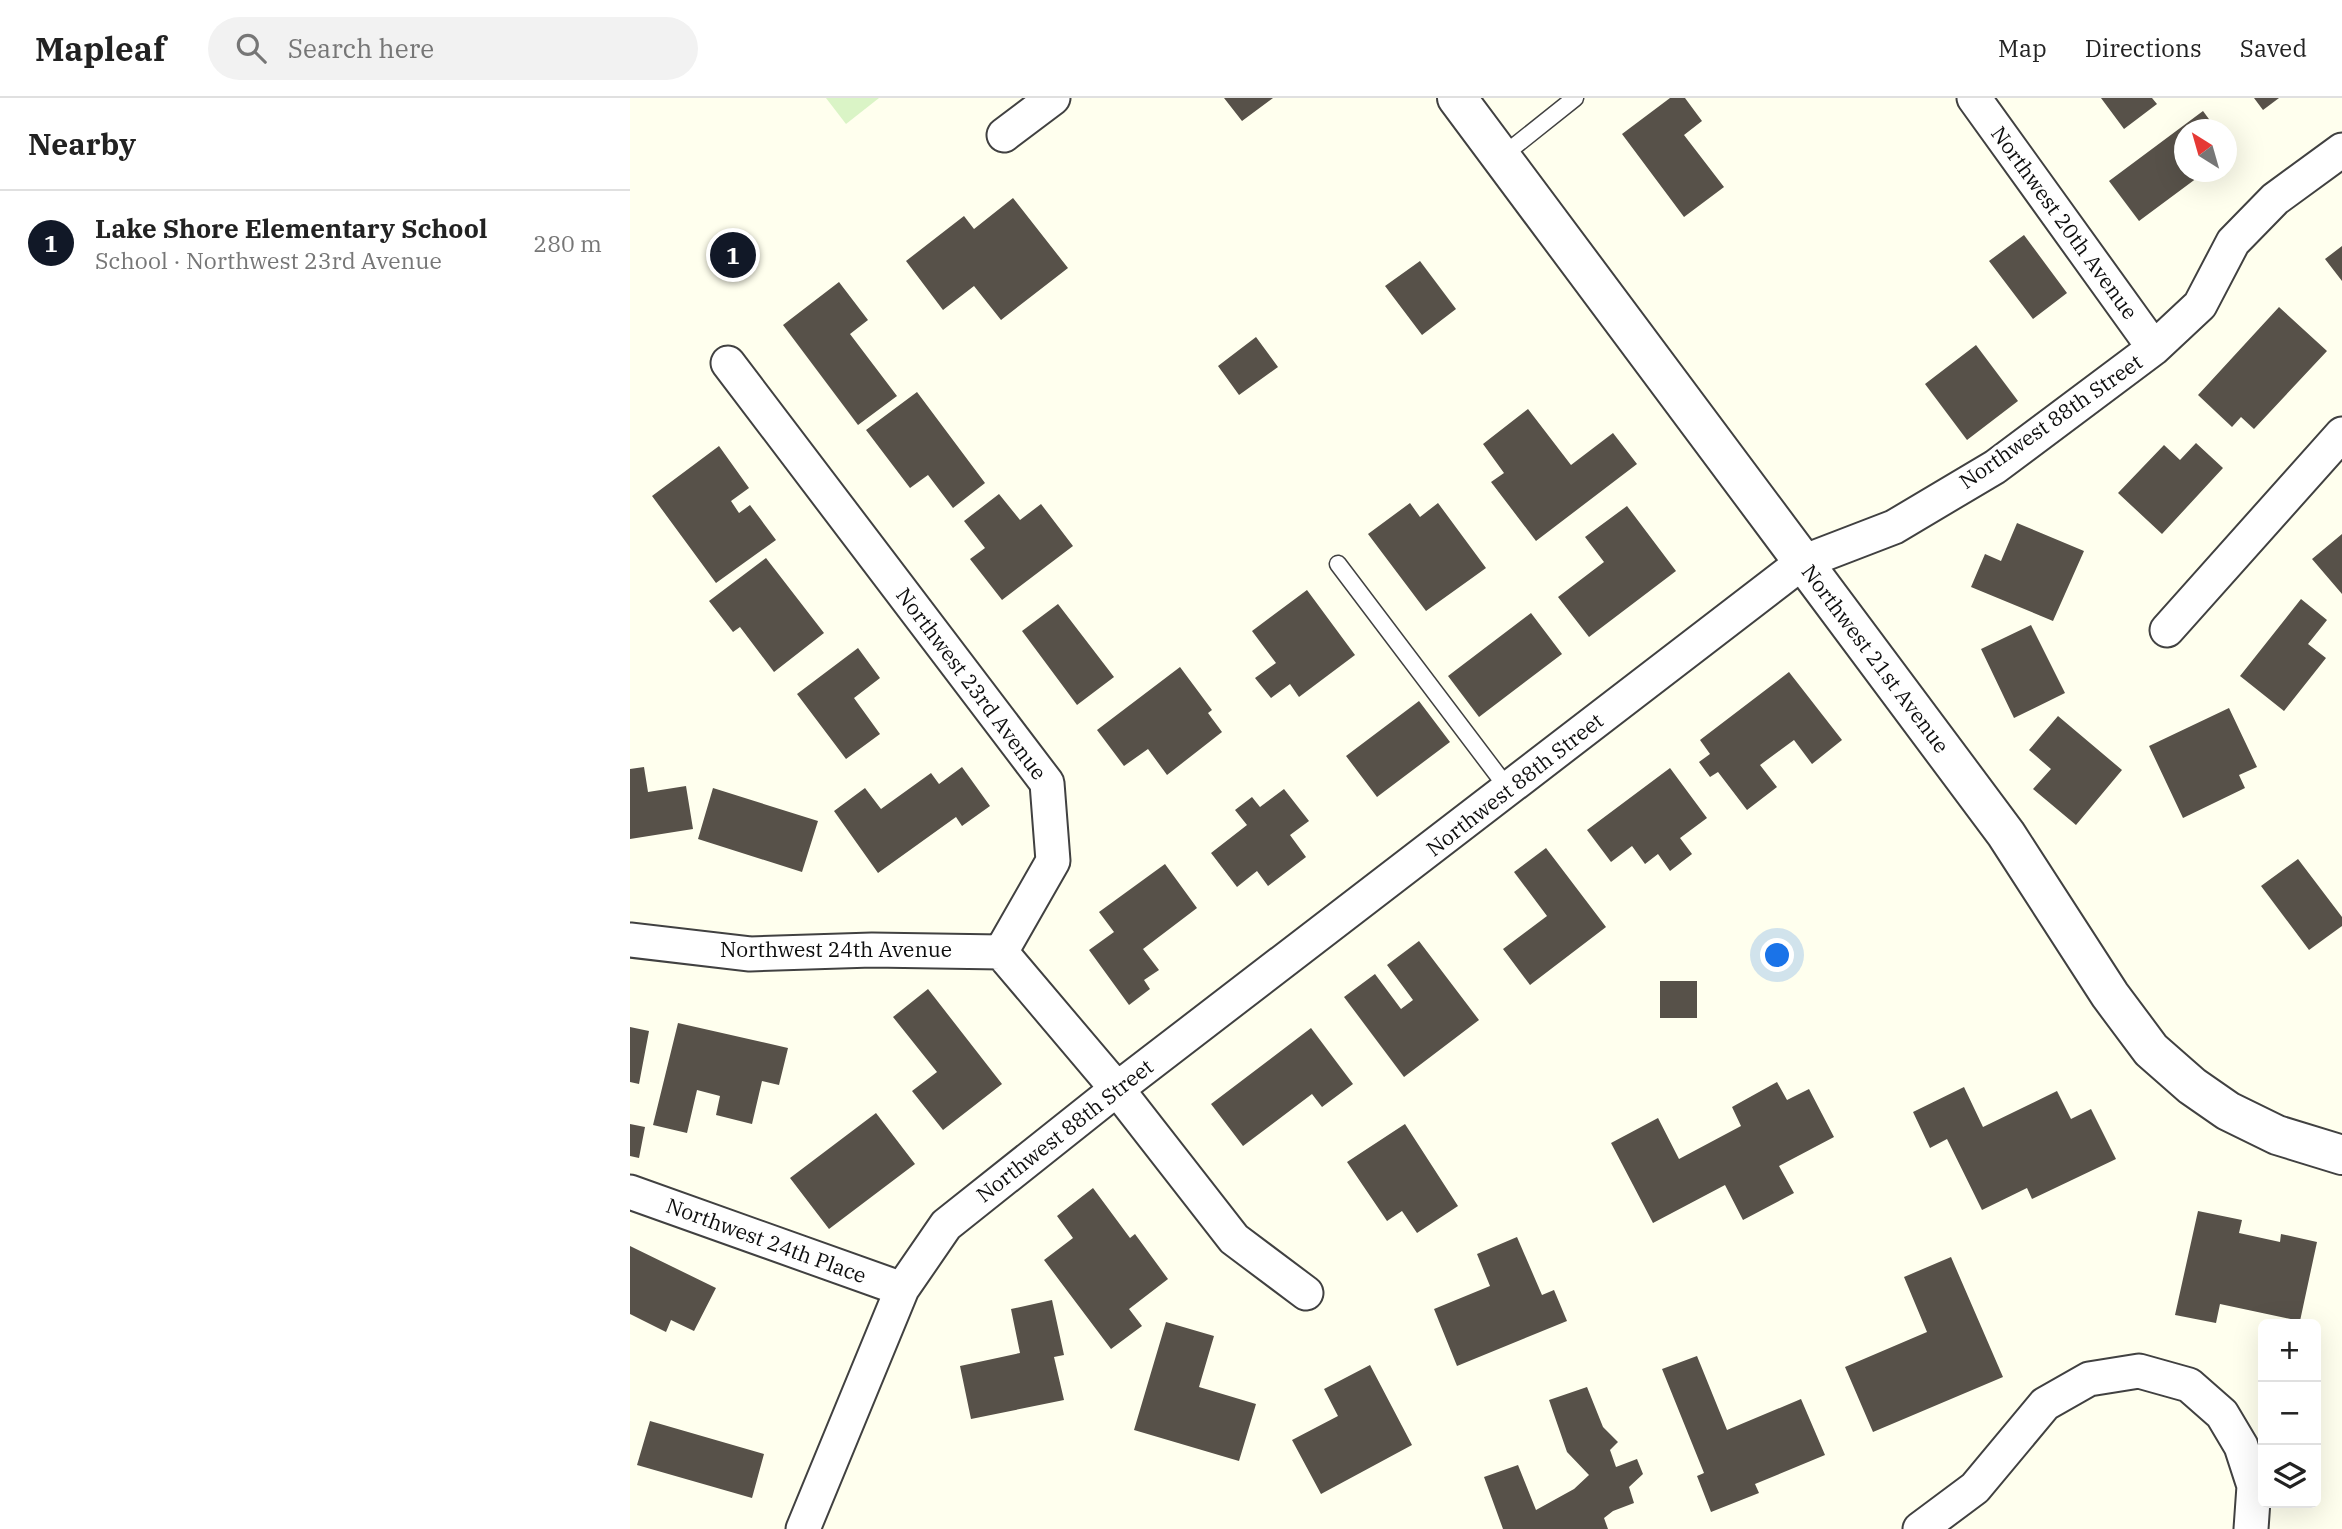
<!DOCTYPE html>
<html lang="en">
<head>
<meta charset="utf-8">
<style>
	:root { --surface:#fff; --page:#f2f2f2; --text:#222; --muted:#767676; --line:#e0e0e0; --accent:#111827 }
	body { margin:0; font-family:"IBM Plex Serif",serif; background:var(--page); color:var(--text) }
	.controls { position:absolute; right:21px; bottom:21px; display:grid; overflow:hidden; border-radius:10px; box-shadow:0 7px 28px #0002 }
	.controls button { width:63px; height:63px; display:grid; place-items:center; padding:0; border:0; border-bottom:2px solid var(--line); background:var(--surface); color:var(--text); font:35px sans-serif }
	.compass { position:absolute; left:1544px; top:21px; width:63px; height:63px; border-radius:50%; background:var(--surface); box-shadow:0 7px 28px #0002; rotate:323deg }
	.you { position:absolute; left:1148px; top:858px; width:24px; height:24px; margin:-18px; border:5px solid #fff; border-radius:50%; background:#1a73e8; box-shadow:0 0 0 10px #1a73e833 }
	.badge { display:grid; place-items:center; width:46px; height:46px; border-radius:50%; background:var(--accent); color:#fff; font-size:23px; font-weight:700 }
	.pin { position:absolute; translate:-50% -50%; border:4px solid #fff; box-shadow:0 2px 7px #0006 }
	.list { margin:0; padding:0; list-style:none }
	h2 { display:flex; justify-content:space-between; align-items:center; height:91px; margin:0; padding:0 28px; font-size:30px }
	h2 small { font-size:23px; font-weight:400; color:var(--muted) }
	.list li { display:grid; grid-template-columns:46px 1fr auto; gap:21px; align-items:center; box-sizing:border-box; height:105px; padding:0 28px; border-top:2px solid var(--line) }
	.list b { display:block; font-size:26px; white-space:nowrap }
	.list p { margin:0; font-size:23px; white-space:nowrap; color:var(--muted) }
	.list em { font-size:23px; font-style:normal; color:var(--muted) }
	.icon { flex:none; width:38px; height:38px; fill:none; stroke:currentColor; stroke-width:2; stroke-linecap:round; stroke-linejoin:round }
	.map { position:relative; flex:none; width:1712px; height:1431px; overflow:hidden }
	header { display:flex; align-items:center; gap:42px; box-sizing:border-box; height:98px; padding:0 35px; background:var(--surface); border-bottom:2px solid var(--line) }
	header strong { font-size:33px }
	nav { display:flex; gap:38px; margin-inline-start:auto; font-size:24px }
	.search { width:490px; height:63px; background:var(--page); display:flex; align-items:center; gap:18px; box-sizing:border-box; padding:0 24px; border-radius:38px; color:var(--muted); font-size:26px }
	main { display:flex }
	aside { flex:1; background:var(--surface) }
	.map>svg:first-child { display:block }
</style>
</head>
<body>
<header>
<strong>Mapleaf</strong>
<div class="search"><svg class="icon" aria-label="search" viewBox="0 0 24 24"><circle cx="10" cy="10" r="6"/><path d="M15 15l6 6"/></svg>Search here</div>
<nav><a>Map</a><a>Directions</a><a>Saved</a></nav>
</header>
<main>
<aside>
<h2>Nearby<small></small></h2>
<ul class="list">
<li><span class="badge">1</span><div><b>Lake Shore Elementary School</b><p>School · Northwest 23rd Avenue</p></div><em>280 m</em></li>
</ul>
</aside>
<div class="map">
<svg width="1712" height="1431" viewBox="0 0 1712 1431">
	<rect width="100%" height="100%" fill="#ffe"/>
	<path fill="#daf4c6" d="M196,0H249L216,26Z"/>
	<path fill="#575149" d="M594,0H643L612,23Z
		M1040,0H1055L1072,23L1054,37L1094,89L1054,119L992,36Z
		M1471,0H1522L1527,6L1494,31Z
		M1624,0H1649L1633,12Z
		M1573,13L1587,32H1554V74H1575L1509,123L1479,83Z
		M383,100L438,170L371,222L344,188L313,212L276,163L334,118L344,131Z
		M1394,137L1437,195L1403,221L1359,163Z
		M1712,148V183L1695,161Z
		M790,163L826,211L792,237L755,188Z
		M209,184L238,222L220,236L267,298L228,327L153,227Z
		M1649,209L1697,253L1624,331L1611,319L1602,329L1568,297Z
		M626,239L648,269L609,297L588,268Z
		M1346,247L1388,303L1337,342L1295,286Z
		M287,294L355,385L323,410L298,377L280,390L236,332Z
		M898,311L941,367L983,335L1007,366L906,443L861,384L874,375L853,346Z
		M1566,345L1593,370L1532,436L1488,395L1534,347L1550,362Z
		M89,348L119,390L101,403L109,415L120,407L146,442L86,485L22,398Z
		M369,396L390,422L411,406L443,448L372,502L340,461L355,450L334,423Z
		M780,405L790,419L808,405L856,470L796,513L738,436Z
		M997,408L1046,473L959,539L928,499L974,464L955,439Z
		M1387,425L1454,453L1423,523L1341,489L1355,456L1371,463Z
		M1712,436V496L1682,461Z
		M136,460L194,535L144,574L110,529L103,534L79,503Z
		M677,492L725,557L669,599L660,586L641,600L625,580L646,565L622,533Z
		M1671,501L1697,522L1678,546L1696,560L1654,613L1610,578Z
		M428,506L484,579L447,607L392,533Z
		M901,515L932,556L849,619L818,578Z
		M1401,527L1435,595L1384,620L1351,551Z
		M228,550L250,580L224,600L250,636L216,661L167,596Z
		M550,569L582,612L578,615L592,634L537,677L518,651L494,668L467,632Z
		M1159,574L1212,642L1182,666L1164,642L1130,667L1147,689L1117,712L1088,674L1080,679L1069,664L1080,656L1070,642Z
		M789,603L820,644L747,699L716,658Z
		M1599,610L1627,669L1609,677L1615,690L1553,720L1519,648Z
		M1428,618L1492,672L1446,727L1403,691L1421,671L1399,652Z
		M14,669L18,694L56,688L63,731L0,741V671Z
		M332,669L360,708L332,728L326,719L248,775L204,713L235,690L251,711L301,675L309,686Z
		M1040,670L1077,720L1050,740L1062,756L1040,773L1028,756L1015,766L1002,748L981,764L957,732Z
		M83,690L188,723L172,774L68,741Z
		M654,691L679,723L660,737L676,759L638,788L627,773L607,789L581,755L617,727L605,712L622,699L630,709Z
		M916,750L976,829L900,887L873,851L917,818L884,774Z
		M1668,761L1712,819V828L1679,852L1631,788Z
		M535,766L567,810L513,851L529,872L514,882L520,891L499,907L459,852L484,834L469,814Z
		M789,843L849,922L774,979L714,899L745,876L771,911L783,902L757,867Z
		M1030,883H1067V920H1030Z
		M298,891L372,986L313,1032L282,993L307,974L263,919Z
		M48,925L158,950L149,987L132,983L122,1026L86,1017L90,998L67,992L57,1035L23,1027Z
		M0,929L19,933L9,986L0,984Z
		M681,930L723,986L692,1009L682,996L613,1048L581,1006Z
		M1147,984L1157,1002L1179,991L1204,1039L1149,1068L1164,1095L1113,1122L1095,1087L1023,1125L981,1045L1028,1020L1049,1061L1111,1028L1102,1009Z
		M1334,989L1353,1029L1427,993L1441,1021L1461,1011L1486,1061L1402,1101L1397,1090L1352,1112L1317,1041L1300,1050L1283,1014Z
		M246,1015L285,1066L199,1131L160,1080Z
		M0,1026L15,1029L9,1060L0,1058Z
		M775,1026L828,1108L787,1135L772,1113L757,1123L717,1064Z
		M463,1090L500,1140L505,1136L538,1181L499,1211L512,1228L481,1251L414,1162L443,1140L427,1118Z
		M1568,1113L1612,1122L1609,1135L1650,1144L1651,1136L1687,1144L1670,1223L1590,1206L1586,1225L1545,1217Z
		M887,1139L912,1197L924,1192L937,1223L827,1268L804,1211L860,1188L847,1156Z
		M0,1148L86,1190L64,1233L41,1222L36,1234L0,1216Z
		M1321,1159L1373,1279L1243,1334L1215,1269L1297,1234L1274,1179Z
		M422,1202L434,1257L424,1259L434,1302L341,1321L330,1268L390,1255L381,1211Z
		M536,1224L584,1238L569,1289L626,1306L609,1363L504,1332Z
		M1067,1258L1097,1332L1171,1301L1195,1357L1125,1386L1129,1395L1081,1414L1067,1378L1074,1375L1032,1271Z
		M740,1267L782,1347L691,1396L662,1342L708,1318L694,1291Z
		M957,1289L973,1329L988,1344L980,1352L986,1369L1007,1361L1013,1376L999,1389L1004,1405L983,1413L974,1420L978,1431H873L854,1379L888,1367L906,1412L944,1391L959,1377L937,1354L919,1302Z
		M20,1323L134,1356L122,1400L7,1367Z"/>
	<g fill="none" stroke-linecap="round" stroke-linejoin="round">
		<g stroke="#414141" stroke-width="19">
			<path id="service" d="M871,59L945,0
				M708,466L879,692"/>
		</g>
		<g stroke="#414141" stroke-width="37">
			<path id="minor" d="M1344,0L1524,250
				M374,37L423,0
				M98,265L417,685L423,763L371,854
				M1537,532L1712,336
				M0,842L120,856L242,852L371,854
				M371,854L487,991L604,1141L676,1195
				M0,1094L272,1191
				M173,1431L272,1191L316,1127L487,991L1173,464L1264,429L1365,369L1524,250L1570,207L1603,144L1645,101L1712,52
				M1290,1431L1345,1390L1415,1306L1459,1281L1509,1273L1559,1287L1592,1316L1611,1348L1624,1388L1621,1431"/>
		</g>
		<g stroke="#414141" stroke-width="42">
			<path id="tertiary" d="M827,0L1376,736L1480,897L1521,952L1562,988L1598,1013L1647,1037L1712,1057"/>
		</g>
		<use href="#service" stroke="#fff" stroke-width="16"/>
		<use href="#minor" stroke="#fff" stroke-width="33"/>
		<use href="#tertiary" stroke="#fff" stroke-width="38"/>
	</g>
	<g text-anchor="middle" stroke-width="7" stroke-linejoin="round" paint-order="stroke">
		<g font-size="21" fill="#0e0e0e" stroke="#fff">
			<text transform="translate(1434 125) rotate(54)" y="7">Northwest 20th Avenue</text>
			<text transform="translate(1421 324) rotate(-35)" y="7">Northwest 88th Street</text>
			<text transform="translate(1245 561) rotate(53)" y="7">Northwest 21st Avenue</text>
			<text transform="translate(341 586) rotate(53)" y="7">Northwest 23rd Avenue</text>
			<text transform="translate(885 687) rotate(-38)" y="7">Northwest 88th Street</text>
			<text x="206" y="859">Northwest 24th Avenue</text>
			<text transform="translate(435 1033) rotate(-38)" y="7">Northwest 88th Street</text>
			<text transform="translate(136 1143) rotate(20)" y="7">Northwest 24th Place</text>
		</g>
	</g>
</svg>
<div class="controls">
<button>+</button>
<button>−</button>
<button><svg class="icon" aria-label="layers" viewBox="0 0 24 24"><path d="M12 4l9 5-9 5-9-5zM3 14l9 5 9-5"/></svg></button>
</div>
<svg class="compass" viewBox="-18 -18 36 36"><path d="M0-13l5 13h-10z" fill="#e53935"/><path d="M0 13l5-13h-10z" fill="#767676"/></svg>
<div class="you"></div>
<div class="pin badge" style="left:103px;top:157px">1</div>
</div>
</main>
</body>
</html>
